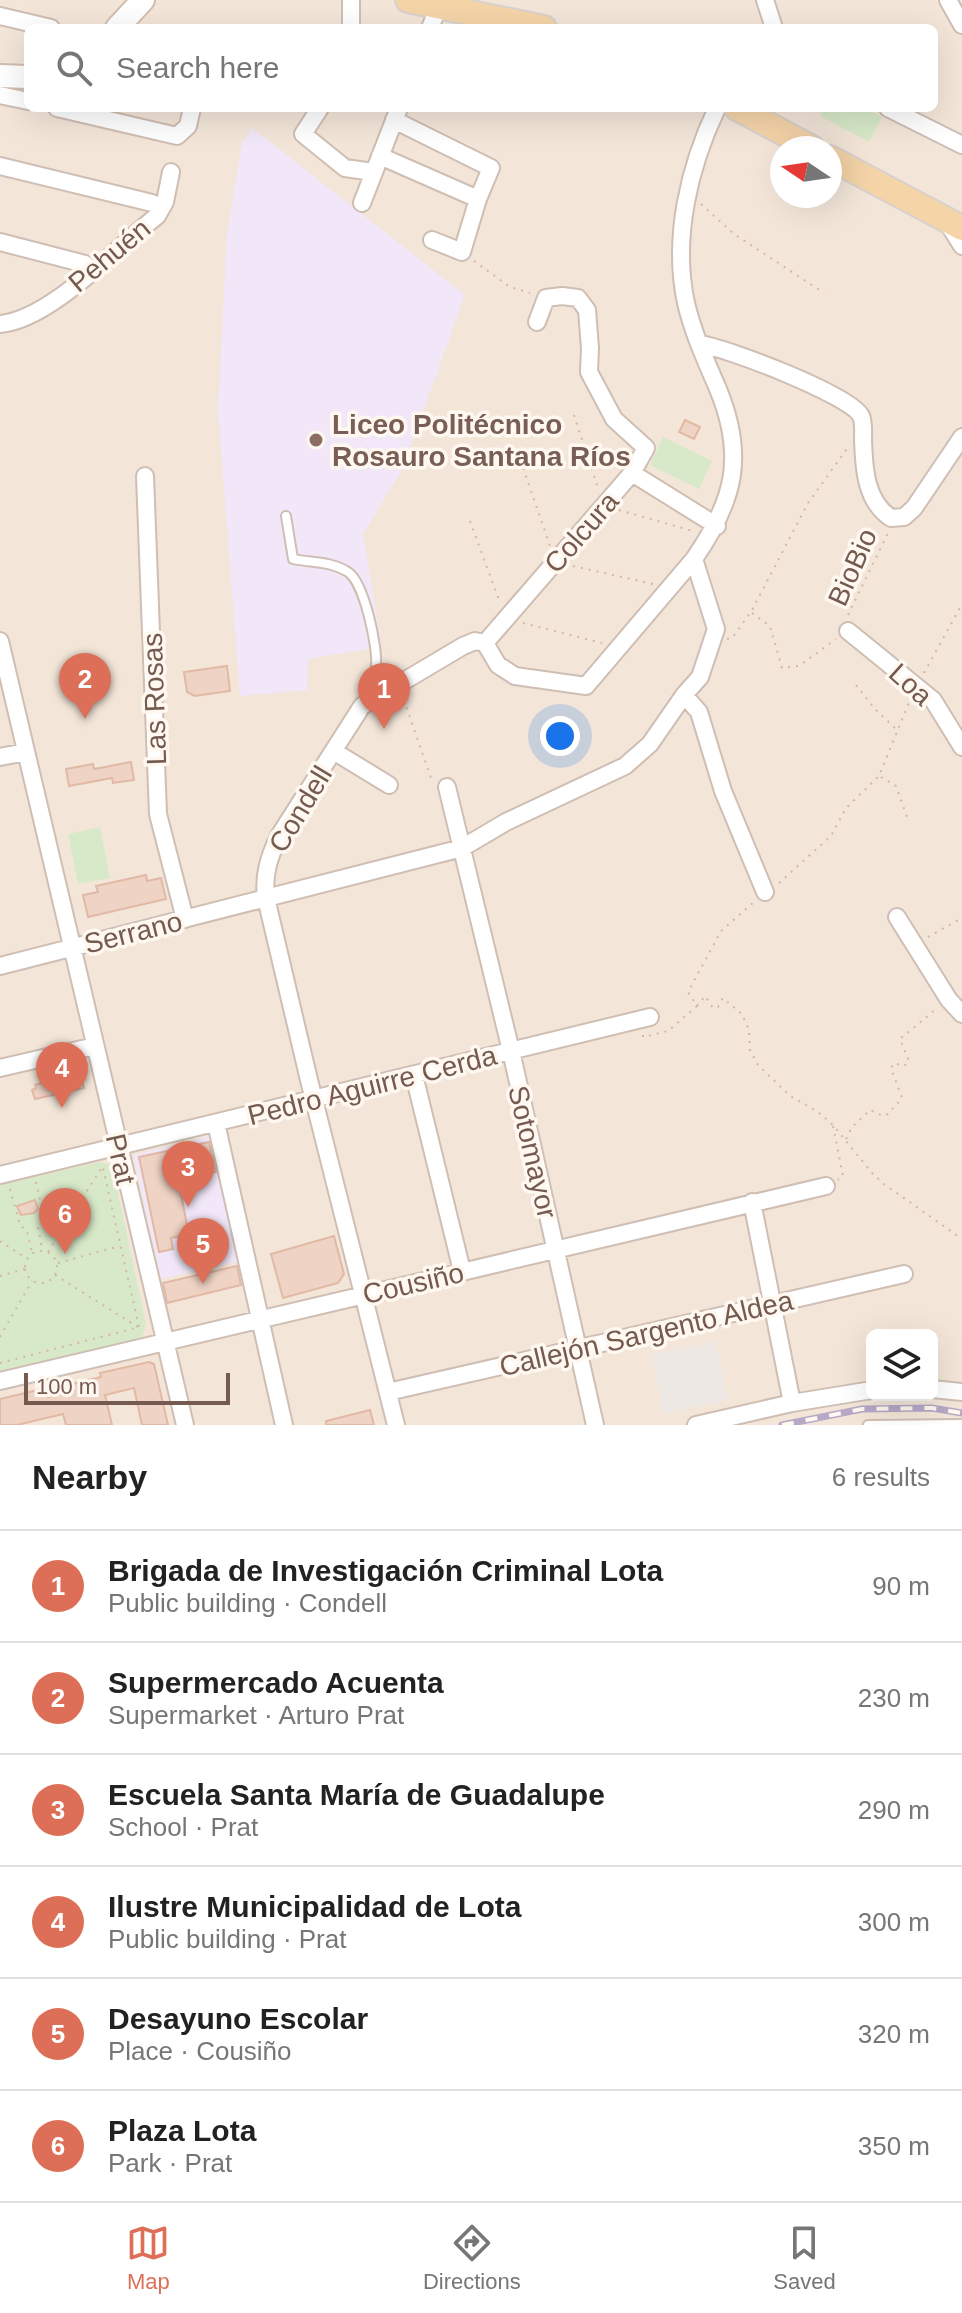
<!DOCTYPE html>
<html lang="en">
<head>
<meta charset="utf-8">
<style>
	:root { --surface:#fff; --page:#f6f6f6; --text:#222; --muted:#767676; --line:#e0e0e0; --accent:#dd6f58 }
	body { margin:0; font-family:Arial,sans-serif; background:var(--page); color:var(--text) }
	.controls { position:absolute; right:24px; bottom:24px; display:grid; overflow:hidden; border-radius:12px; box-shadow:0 8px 32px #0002 }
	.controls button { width:72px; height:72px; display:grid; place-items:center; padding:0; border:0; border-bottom:2px solid var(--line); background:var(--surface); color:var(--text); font:40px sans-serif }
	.compass { position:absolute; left:770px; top:136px; width:72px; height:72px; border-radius:50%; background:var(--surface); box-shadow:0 8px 32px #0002; rotate:283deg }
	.scale { position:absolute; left:24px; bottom:20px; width:206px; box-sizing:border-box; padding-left:8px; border:4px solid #755a4f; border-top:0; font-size:22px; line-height:28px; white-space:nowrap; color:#755a4f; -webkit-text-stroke:6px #fef8f1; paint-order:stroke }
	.you { position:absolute; left:560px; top:736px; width:28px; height:28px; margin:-20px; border:6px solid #fff; border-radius:50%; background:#1a73e8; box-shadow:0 0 0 12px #1a73e833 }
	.badge { display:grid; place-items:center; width:52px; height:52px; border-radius:50%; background:var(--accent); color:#fff; font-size:26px; font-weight:700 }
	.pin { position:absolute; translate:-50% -66px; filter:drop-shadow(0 2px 4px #0008) }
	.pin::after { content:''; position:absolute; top:42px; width:28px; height:24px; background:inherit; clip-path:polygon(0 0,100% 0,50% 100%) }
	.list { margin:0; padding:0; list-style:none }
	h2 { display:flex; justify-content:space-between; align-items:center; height:104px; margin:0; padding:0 32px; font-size:34px }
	h2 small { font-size:26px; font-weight:400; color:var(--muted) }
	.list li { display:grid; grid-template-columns:52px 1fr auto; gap:24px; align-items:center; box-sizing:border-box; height:112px; padding:0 32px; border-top:2px solid var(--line) }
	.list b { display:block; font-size:30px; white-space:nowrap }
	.list p { margin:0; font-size:26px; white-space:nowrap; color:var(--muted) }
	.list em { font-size:26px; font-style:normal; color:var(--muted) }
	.icon { flex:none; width:44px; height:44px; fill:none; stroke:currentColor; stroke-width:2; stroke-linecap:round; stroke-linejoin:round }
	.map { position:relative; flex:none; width:962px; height:1425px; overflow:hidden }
	.search { position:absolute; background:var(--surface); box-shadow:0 8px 32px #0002; left:24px; right:24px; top:24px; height:88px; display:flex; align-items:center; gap:20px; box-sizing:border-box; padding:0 28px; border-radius:12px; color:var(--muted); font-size:30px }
	.sheet { height:776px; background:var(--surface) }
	nav { display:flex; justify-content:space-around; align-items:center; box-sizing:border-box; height:112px; border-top:2px solid var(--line); background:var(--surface); font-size:22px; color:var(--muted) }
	nav a { display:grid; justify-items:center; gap:4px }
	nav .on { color:var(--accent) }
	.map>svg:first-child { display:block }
</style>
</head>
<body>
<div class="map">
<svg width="962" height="1425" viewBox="0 0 962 1425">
	<rect width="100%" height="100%" fill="#fbf4eb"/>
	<path fill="#f3e6d9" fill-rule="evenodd" d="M0,0H962V1425H0ZM28,28H934V108H28ZM782,148H830V196H782ZM872,1335H932V1395H872Z"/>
	<path fill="#ede7e3" d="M716,1341L728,1400L663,1414L652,1355Z"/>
	<path fill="#f1e7f8" d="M252,128L465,295L402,470L363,534L382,647L308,659L307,690L240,696L218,410L227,234L242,142Z
		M215,1135L244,1260L161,1279L133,1155Z"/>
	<path fill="#d8e9c9" d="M824,108H864L882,117L869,142L820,116Z
		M663,437L712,461L699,489L650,465Z
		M100,827L110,878L78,884L68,834Z
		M100,1162L112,1165L146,1324L142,1338L0,1373V1185Z"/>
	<path fill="#efd3c4" stroke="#e1b9a5" stroke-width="2" d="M685,420L700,427L694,439L679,432Z
		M227,666L230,691L195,696L187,692L184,672Z
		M131,762L134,780L113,783L112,778L69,786L66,769L93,764L94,769Z
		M146,875L147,881L161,878L166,899L88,917L83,895L98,892L96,886Z
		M75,1073L77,1078L81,1077L84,1088L35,1099L32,1090L36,1088L35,1085Z
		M209,1142L216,1172L178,1180L189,1234L171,1238L173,1249L159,1252L139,1157Z
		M35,1200L38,1209L34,1213L21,1215L17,1206Z
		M334,1236L344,1274L338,1283L283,1298L271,1254Z
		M237,1266L241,1285L167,1303L163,1283Z
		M149,1362L154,1364L168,1425H142L134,1388L105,1395L112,1425H66L63,1414L17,1425H0V1399L46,1388L48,1397L74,1391L72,1384L101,1377L100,1373Z
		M370,1410L374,1425H326V1421Z"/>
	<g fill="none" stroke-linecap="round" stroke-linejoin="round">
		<g stroke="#cfbeb3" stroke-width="12">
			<path id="service" d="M286,516L293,559C312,563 331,561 348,572C364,582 378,647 376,666C374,678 368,690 364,702
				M868,1425L962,1424"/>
		</g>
		<g stroke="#cfbeb3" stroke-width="20">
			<path id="minor" d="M351,0V28
				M765,0L774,28
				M948,0L962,25
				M0,16L51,28
				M430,28L439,6
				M0,95L28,101
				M57,108L177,136L188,126L192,108
				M320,108L303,134L345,168L373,172
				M888,108L962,145
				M394,120L491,168L478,199L462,252L432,240
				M380,156L478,199
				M0,166L152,203
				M362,203L399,108
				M947,222L962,246
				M0,242L85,264
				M0,324C50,320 117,247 157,216L165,202L171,172
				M699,344C725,347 850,395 861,416C864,422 863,433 863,440C864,467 865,501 891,518L904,517L914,508L962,437
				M632,473L717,526
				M145,476L158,814L185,919
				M848,631L933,700L962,747
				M0,641L185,1425
				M485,643L632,473L646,448L614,419L589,372L590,348L587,310L578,298L562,296L546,298L537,322
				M485,643L498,665L515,676L586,686L694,559
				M684,695L699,712L723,791L765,892
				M335,752L389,785
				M0,757L26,752
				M447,787L511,1051L595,1425
				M897,917L949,1000L962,1014
				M0,966L462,848L506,822L625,766L650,744L684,695L700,677L716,629L694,559C734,501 746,457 718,389C706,361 693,333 686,303C672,238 689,167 717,108
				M0,1068L95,1046
				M414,1075L462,1271
				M216,1123L284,1425
				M0,1175L650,1017
				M752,1202L792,1403
				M0,1381L826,1186
				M932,1389L962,1392
				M388,1392L904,1274
				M396,1425L309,1080L266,898C263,875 269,857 279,836L362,706L463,646L475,641L485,643
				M696,1425L792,1403L872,1390"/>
		</g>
		<g stroke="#d2beb1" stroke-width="26">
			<path id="secondary" d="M117,28L143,0
				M0,76L28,77"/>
		</g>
		<g stroke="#d8d1ce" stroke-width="28">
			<path id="primary" d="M408,0L544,28
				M737,108L812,148
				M830,158L962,228"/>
		</g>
		<path stroke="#d5b6a6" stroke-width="2" stroke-dasharray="2 6" stroke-linecap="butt" d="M701,204L734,234L824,293
			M474,261L510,287L530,293
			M574,415L598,488
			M518,453L550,546
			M619,510L693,531
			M470,521L500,603
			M573,566L653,584
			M752,613L770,626L782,668L799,666L836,639
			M848,615L889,531
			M523,623L602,643
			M727,639L732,638L751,612L808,503L849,446
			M924,673L962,604
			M856,685L874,708L898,731
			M404,700L432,781
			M881,777L896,786L907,817
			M779,883L831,836L846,808L879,776L910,700
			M928,937L962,918
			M697,1006L705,996L713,1008L718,1007L723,998L742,1014L749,1030L750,1050L758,1065L790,1096L818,1112L833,1125L872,1173L884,1184L962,1239
			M643,1035V1037L668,1031L697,1006L688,992L721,931L755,901
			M833,1126L843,1176L838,1180
			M846,1139L852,1127L870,1110L883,1116L888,1114L902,1098L891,1068L894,1063L904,1066L909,1061L900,1039L935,1010
			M36,1182L44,1218L38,1227L42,1249
			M10,1189L20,1225L27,1231L32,1253
			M0,1241L26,1258
			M25 1267a16 16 0 1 1 32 0a16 16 0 1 1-32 0Z
			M48,1252L101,1169
			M58,1263L120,1246
			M55,1275L138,1327
			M0,1276L25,1269
			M0,1337L32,1281
			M0,1363L139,1327L103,1168"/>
		<use href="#service" stroke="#fff" stroke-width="8"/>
		<use href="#minor" stroke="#fff" stroke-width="16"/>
		<use href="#secondary" stroke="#fff" stroke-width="22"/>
		<use href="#primary" stroke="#f5d4a8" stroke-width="24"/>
		<g stroke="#b7a8c6" stroke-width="7">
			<path id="rail" d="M782,1425L862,1409L932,1408L962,1413"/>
		</g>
		<use href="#rail" stroke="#fef8f1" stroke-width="4" stroke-dasharray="12" stroke-linecap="butt"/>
	</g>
	<circle fill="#8d6e63" stroke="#fef8f1" stroke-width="3" cx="316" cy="440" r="8"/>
	<g text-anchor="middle" stroke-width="7" stroke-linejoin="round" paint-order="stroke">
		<g font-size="28" fill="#755a4f" stroke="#fef8f1">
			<text transform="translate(109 255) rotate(-40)" y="10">Pehuén</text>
			<text transform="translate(581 532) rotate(-49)" y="10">Colcura</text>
			<text transform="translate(852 567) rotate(-66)" y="10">BioBio</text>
			<text transform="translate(911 684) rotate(42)" y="10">Loa</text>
			<text transform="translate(154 699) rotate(-92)" y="10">Las Rosas</text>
			<text transform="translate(300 809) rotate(-59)" y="10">Condell</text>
			<text transform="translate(133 932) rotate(-14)" y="10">Serrano</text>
			<text transform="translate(372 1085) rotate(-14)" y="10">Pedro Aguirre Cerda</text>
			<text transform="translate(533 1152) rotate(77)" y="10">Sotomayor</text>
			<text transform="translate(121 1159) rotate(77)" y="10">Prat</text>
			<text transform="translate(413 1283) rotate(-13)" y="10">Cousiño</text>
			<text transform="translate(646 1333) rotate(-13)" y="10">Callejón Sargento Aldea</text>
		</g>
		<g font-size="28" font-weight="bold" fill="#785e54" stroke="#fef8f1" text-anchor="start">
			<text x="332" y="434">Liceo Politécnico<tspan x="332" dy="32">Rosauro Santana Ríos</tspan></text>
		</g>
	</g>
</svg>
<div class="controls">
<button><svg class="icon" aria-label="layers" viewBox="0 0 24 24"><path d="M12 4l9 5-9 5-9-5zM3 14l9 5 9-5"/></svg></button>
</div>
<svg class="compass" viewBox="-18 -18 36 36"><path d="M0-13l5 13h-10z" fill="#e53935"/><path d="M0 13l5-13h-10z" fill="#767676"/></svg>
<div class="scale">100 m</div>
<div class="you"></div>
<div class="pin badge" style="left:384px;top:729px">1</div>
<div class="pin badge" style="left:85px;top:719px">2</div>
<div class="pin badge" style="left:188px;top:1207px">3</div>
<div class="pin badge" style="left:62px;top:1108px">4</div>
<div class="pin badge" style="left:203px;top:1284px">5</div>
<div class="pin badge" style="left:65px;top:1254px">6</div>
<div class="search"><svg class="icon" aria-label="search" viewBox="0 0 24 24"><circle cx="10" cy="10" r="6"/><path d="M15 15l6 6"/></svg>Search here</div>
</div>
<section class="sheet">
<h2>Nearby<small>6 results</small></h2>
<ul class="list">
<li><span class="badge">1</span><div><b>Brigada de Investigación Criminal Lota</b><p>Public building · Condell</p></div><em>90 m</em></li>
<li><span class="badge">2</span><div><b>Supermercado Acuenta</b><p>Supermarket · Arturo Prat</p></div><em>230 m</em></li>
<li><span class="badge">3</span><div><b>Escuela Santa María de Guadalupe</b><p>School · Prat</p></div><em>290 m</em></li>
<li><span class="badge">4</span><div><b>Ilustre Municipalidad de Lota</b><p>Public building · Prat</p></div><em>300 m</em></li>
<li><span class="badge">5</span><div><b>Desayuno Escolar</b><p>Place · Cousiño</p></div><em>320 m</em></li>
<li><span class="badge">6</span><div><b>Plaza Lota</b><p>Park · Prat</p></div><em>350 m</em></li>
</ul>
</section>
<nav>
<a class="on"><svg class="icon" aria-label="map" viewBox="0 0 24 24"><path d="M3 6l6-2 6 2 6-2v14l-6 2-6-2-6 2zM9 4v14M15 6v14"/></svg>Map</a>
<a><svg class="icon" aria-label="directions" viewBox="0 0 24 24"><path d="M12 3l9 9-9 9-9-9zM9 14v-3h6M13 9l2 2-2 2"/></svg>Directions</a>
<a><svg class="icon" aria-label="saved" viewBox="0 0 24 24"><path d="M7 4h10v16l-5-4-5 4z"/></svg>Saved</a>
</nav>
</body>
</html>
